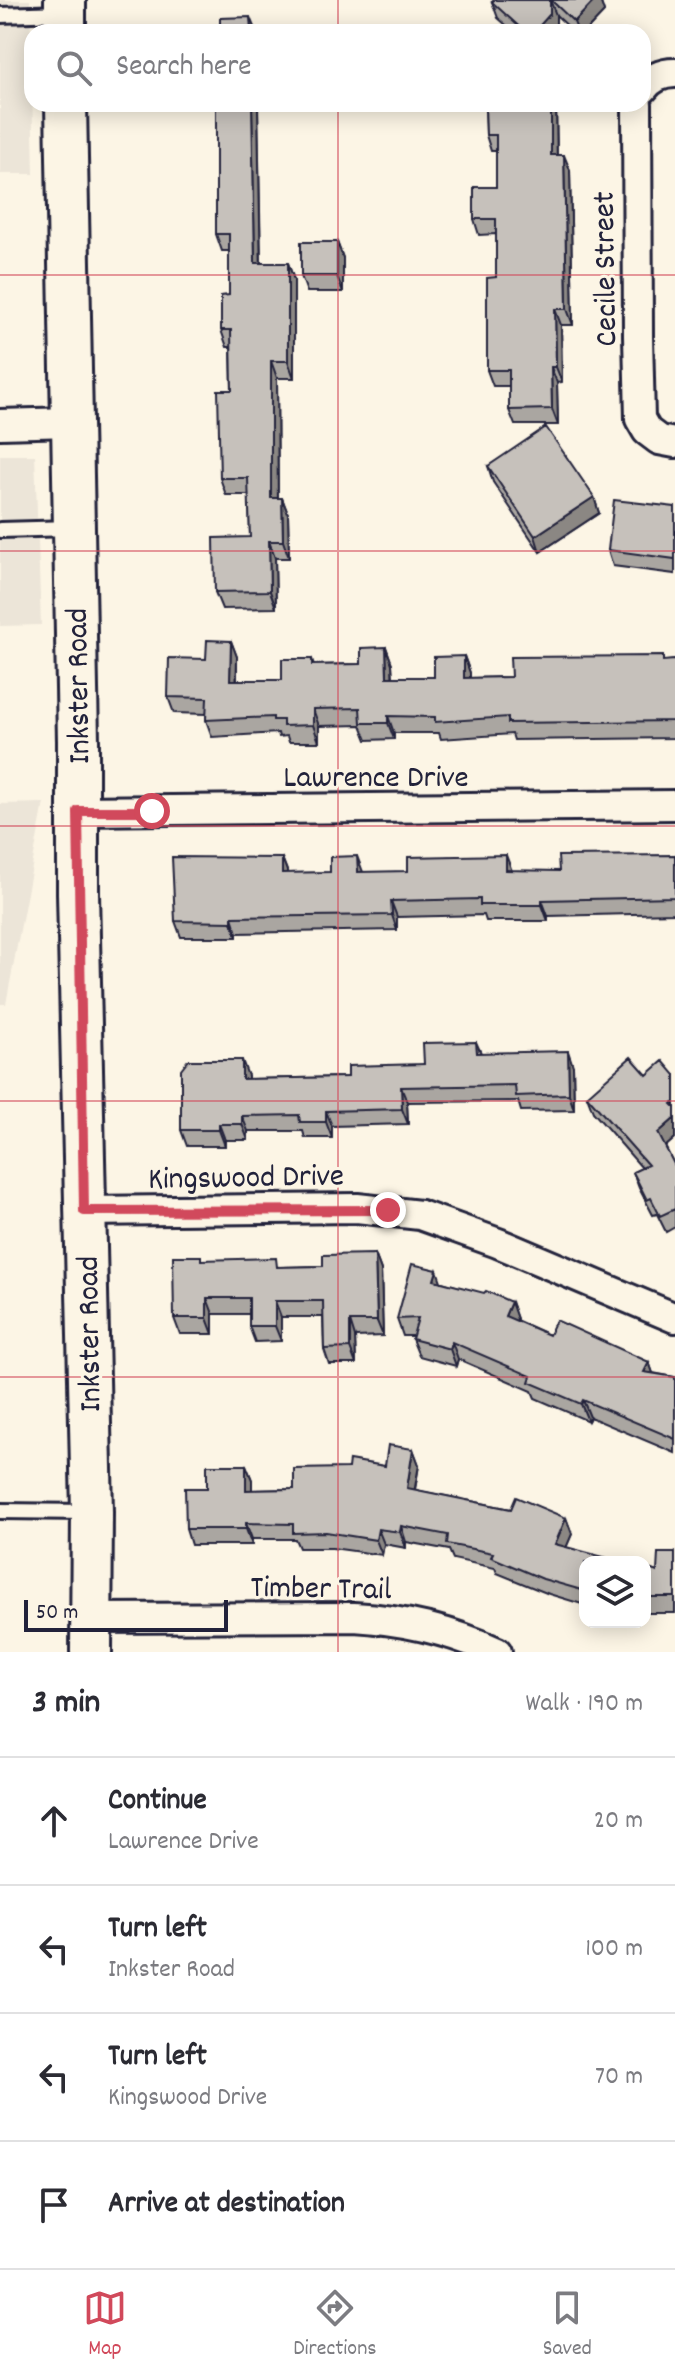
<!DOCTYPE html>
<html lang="en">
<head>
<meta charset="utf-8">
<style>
	:root { --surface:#fff; --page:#f2f2f3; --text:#2b2b33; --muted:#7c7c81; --line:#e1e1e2; --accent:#d1495b }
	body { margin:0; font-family:Dekko,sans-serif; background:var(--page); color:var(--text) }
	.controls { position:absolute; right:24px; bottom:24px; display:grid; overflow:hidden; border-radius:16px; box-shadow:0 4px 20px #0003 }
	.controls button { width:72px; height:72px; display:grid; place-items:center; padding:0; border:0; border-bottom:2px solid var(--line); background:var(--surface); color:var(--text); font:40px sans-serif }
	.scale { position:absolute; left:24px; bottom:20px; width:204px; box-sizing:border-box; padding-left:8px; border:4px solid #22223b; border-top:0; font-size:22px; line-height:28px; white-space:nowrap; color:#22223b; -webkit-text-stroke:6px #fcf5e5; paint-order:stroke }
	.stop { position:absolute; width:24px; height:24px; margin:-18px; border:6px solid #d1495b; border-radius:50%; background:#fff }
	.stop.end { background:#d1495b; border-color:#fff; box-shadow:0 2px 8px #0008 }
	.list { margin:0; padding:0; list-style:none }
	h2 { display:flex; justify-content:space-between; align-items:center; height:104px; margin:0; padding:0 32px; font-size:34px }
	h2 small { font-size:26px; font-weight:400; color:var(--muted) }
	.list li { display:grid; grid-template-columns:52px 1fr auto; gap:24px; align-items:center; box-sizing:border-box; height:128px; padding:0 32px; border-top:2px solid var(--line) }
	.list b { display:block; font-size:30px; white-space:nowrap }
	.list p { margin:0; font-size:26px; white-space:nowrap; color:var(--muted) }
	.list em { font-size:26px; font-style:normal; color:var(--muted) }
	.icon { flex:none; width:44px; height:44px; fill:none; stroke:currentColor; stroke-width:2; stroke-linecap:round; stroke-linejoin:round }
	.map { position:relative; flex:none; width:675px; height:1652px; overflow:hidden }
	.search { position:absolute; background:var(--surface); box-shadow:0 4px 20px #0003; left:24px; right:24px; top:24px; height:88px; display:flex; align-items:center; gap:20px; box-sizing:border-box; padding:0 28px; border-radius:24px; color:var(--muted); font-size:30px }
	.sheet { height:616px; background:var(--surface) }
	nav { display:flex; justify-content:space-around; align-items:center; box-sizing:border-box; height:112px; border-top:2px solid var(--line); background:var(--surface); font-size:22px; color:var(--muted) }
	nav a { display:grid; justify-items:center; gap:4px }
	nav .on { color:var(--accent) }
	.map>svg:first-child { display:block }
</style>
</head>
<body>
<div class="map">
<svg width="675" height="1652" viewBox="0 0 675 1652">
	<rect width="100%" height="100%" fill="#fcf5e5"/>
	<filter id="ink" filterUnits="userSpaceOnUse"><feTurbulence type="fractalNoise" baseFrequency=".0125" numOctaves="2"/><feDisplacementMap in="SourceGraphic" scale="16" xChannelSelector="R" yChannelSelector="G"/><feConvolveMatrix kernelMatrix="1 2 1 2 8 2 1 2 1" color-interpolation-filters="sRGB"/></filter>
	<g filter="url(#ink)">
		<path fill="#ece5d8" d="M0,0H30L34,174H0Z
			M0,455H35L41,625L0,626Z
			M44,803L6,1004H0V804Z"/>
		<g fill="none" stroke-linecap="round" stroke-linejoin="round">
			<g stroke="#22223b" stroke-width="20">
				<path id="service" d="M0,15L64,13
					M0,530L72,528
					M0,1511L88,1512"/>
			</g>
			<g stroke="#22223b" stroke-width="34">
				<path id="minor" d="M643,89C651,78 662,73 675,73
					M637,104L638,336L640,419L647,431L659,440L675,443
					M0,424L71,422
					M78,811L675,805
					M84,1211L357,1208L420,1215L498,1243L675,1318
					M90,1618L354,1617C405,1620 450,1630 497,1652"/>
			</g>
			<g stroke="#22223b" stroke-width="46">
				<path id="secondary" d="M65,0V32
					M66,104L78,741V893L92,1512L91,1652"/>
			</g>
			<use href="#service" stroke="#fcf5e5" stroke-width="14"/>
			<use href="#minor" stroke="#fcf5e5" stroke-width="28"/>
			<use href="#secondary" stroke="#fcf5e5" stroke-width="40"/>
		</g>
		<path fill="#aaa6a1" stroke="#22223b" stroke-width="2" d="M600,0L604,12L585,32H574L556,15V30L554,32H514L498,18L492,2Z
			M214,104H269V107H258L261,263H288L294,280V378H277L278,498H282L288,514L289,558H275L276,608L222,609L215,592L250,537L249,495H226L220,478L232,390L231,347H227L221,330L229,295V251H222L216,234V107Z
			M485,104H556L557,155L570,170L573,325H561L562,382L557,383L558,425H515L509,410V386H493L487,370L496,277V234L479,235L474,219L496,187V151H491L486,135Z
			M337,242L343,258V292H307L301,276Z
			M488,466L594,497L599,513L540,552L493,482Z
			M675,507V574L613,566L608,550Z
			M231,641L237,657V680H282L312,659L314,665L361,664L386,647L392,664L393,677H434L464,656L470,673V678L511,677L675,660V738L514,740L512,734L441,739L439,733H394V739L367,740L361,725L319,726V742H289L287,736L279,737L278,733L212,737L206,720V714L174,713L168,697L206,659Z
			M675,855V913L548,916V921H486L484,915L397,917V930L237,933V937H181L175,921L282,858L288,873L559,871Z
			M476,1042L481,1053L573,1066L574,1110L521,1111L518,1101L407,1102L408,1124L332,1126V1138H305L303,1131H248V1140H225V1146H187L181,1130L248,1076V1079L348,1077L424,1064Z
			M647,1075H675V1138L665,1147L675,1166V1227L666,1232L657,1214L653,1215L639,1188L633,1172L642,1168L593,1112L587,1096Z
			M375,1254L381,1270L383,1336L355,1337L356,1364H329L324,1349L323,1317H281V1341L255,1342L249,1326V1314H213V1334H180L174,1318L202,1260L280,1267L323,1266Z
			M442,1282L511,1302L517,1319L516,1320L549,1335L649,1362L653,1373L675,1377V1453L590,1417L588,1421L535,1398L532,1391L458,1359L456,1366L419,1356L412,1339L413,1336H403L397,1319Z
			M413,1449L419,1465L415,1490L511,1509L566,1518L572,1534L566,1547L585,1562V1605L549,1594L497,1573L495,1568L453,1559L449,1550L406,1542V1548L384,1544L382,1555L332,1548H299L295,1539H252V1545H191L186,1529L207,1488L246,1465L252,1480V1490L294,1489L348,1468L385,1466Z
			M675,1553V1613H645V1568L657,1572Z"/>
		<path fill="#8b8783" stroke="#22223b" stroke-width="2" d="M550,0L556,15V30L554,32H534Z
			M595,0H600L604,12L585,32H578L574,22Z
			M250,17L256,32H251Z
			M252,104H257L258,107L261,280L255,263Z
			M551,104H556L557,170L551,155Z
			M564,155L570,170L573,325L567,309Z
			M337,242L343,258V292L337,276Z
			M288,263L294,280V378L288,361Z
			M555,309L561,325L562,382L556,367Z
			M271,361L277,378L278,515L271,498Z
			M551,367L557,383L558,425L552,409Z
			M594,497L599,513L540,552L535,536Z
			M282,498L288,514L289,558L283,541Z
			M269,541L275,558L276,608L270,591Z
			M231,641L237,657L236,697L230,680Z
			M386,647L392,664L393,694L387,677Z
			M464,656L470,673V694L464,678Z
			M313,709L319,726V742L313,725Z
			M388,716L394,733V739L388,723Z
			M506,855L512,871L506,870Z
			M357,856L363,872H358Z
			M282,858L288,874L282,873Z
			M542,900L548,916V921L542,905Z
			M391,901L397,917V930L392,915Z
			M232,917L237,933V937L232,922Z
			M568,1051L573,1066L574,1110L569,1094Z
			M242,1060L248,1076V1094L242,1079Z
			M401,1087L407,1102L408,1124L402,1109Z
			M326,1111L332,1126V1138L326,1122Z
			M242,1116L248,1131V1140L242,1124Z
			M675,1118V1138L664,1148L658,1133Z
			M219,1124L225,1140V1146L219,1130Z
			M375,1254L381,1270L383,1336L377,1321Z
			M437,1270L443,1287L434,1280Z
			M207,1298L213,1314V1334L207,1318Z
			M275,1301L281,1317V1341L275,1326Z
			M511,1302L517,1319L511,1332L505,1316Z
			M350,1321L355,1337L356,1364L350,1348Z
			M452,1342L458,1359L456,1366L450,1349Z
			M649,1362L655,1379L644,1372Z
			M583,1400L590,1417L588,1421L581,1404Z
			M413,1449L419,1465L412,1504L407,1488Z
			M246,1465L252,1480V1506L246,1490Z
			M566,1518L572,1534L561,1560L555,1544Z
			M246,1523L252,1539V1545L246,1529Z
			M401,1526L406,1542V1548L400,1532Z
			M378,1529L384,1544L382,1555L376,1540Z"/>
		<path fill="#c6c1bb" stroke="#22223b" stroke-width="2" d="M494,0H550V14L534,32H525L492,2Z
			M551,0H595L574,22Z
			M250,17L251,32H220V18Z
			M216,104H252L255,263H288V361H271V498H282L283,541H269L270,591L215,592L214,538L250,537L248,478H220L218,390H232L231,330H221V296L229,295V234H216Z
			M485,104H551V155H564L567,309H555L556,367H551L552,409L509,410V370H487V278L496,277V219H474V187H496V135H486Z
			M301,242H337V276H301Z
			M546,427L594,497L535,536L488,466Z
			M614,500L675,507V559L608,550Z
			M207,640L231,641L230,680H282V659H312V665L361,664V648L386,647L387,677H434V657L464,656V678L511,677L510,657L663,656V661L675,660V721L508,723V717L435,722V717L388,716V723H361L360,708L313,709V725L283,726V720H273V717L206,720L207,698L168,697L169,658L206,659Z
			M506,855V870L559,871L558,856L675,855V897L542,900V905H480V899L391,901L392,915L232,917V922L175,921L172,857L282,858V873L330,872V857L357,856L358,872L408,871V857Z
			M476,1042L477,1053L568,1051L569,1094L516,1096L515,1085L401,1087L402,1109L326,1111V1122H300L299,1115L242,1116V1124H219V1130H181V1069L188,1060H242V1079L348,1077V1066L424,1064L423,1043Z
			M631,1057L647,1075L663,1061L675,1075V1102L672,1104L675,1107V1118L658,1133L675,1166V1209L660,1216L651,1198L647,1200L633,1172L648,1165L587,1096Z
			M375,1254L377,1321H350V1348L324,1349L323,1301H275V1326H249V1298H207V1318H174L173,1256H201V1260L276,1258L277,1267L323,1266V1255Z
			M412,1264L437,1270L434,1280L484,1293L486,1291L511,1302L505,1316L549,1335L556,1320L649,1362L644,1372L675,1377V1439L583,1400L581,1404L529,1382L531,1376L452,1342L450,1349L412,1339L418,1318L397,1319Z
			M388,1445L413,1449L407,1488L511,1509L516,1497L566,1518L555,1544L622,1562H585V1591L543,1579L491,1557L493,1553L447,1544L448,1535L401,1526L400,1532L378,1529L376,1540L326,1532L293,1533V1524L246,1523V1529H186L185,1488H207V1465H246V1490L294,1489V1469L348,1468L349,1460L385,1466Z
			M658,1553H675V1597H645V1568L657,1572Z"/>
	</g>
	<g fill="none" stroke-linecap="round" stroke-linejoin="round" filter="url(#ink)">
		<path stroke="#d1495b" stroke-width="10" d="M152,811H78L84,1211L388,1210"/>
	</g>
	<path fill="none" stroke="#d1495b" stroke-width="2" stroke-opacity="0.55" d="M338,0V32M338,104V1652M0,275H675M0,551H675M0,826H675M0,1101H675M0,1377H675"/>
	<g text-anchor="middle" stroke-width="6" stroke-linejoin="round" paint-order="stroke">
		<g font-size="32" fill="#22223b" stroke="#fcf5e5">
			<text transform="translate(603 269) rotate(-91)" y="11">Cecile Street</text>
			<text transform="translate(76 686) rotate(-91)" y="11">Inkster Road</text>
			<text x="376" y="786">Lawrence Drive</text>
			<text transform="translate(246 1175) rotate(-1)" y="11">Kingswood Drive</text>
			<text transform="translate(87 1334) rotate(-91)" y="11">Inkster Road</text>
			<text transform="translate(321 1586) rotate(1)" y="11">Timber Trail</text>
		</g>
	</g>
</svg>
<div class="controls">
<button><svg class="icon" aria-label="layers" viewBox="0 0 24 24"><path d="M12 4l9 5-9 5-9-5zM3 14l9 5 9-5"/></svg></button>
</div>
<div class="scale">50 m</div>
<div class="stop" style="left:152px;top:811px"></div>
<div class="stop end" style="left:388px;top:1210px"></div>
<div class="search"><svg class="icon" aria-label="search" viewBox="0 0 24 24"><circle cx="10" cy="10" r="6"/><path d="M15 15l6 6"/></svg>Search here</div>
</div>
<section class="sheet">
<h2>3 min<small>Walk · 190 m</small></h2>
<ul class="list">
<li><svg class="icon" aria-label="ahead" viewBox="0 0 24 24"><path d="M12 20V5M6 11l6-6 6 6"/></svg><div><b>Continue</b><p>Lawrence Drive</p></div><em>20 m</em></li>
<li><svg class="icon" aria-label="left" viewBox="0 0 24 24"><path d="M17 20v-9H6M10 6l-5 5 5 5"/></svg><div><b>Turn left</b><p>Inkster Road</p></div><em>100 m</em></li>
<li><svg class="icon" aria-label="left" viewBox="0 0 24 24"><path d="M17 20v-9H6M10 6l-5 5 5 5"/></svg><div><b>Turn left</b><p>Kingswood Drive</p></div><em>70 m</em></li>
<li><svg class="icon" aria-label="arrive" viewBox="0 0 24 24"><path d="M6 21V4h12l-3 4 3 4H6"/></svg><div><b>Arrive at destination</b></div></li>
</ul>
</section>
<nav>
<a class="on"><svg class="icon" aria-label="map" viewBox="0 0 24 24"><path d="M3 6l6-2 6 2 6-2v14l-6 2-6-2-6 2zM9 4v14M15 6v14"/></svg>Map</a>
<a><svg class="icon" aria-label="directions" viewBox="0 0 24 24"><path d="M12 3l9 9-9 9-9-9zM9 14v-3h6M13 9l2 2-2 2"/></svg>Directions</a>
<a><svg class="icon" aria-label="saved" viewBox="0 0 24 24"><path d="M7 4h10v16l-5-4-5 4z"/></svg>Saved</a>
</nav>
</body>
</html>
